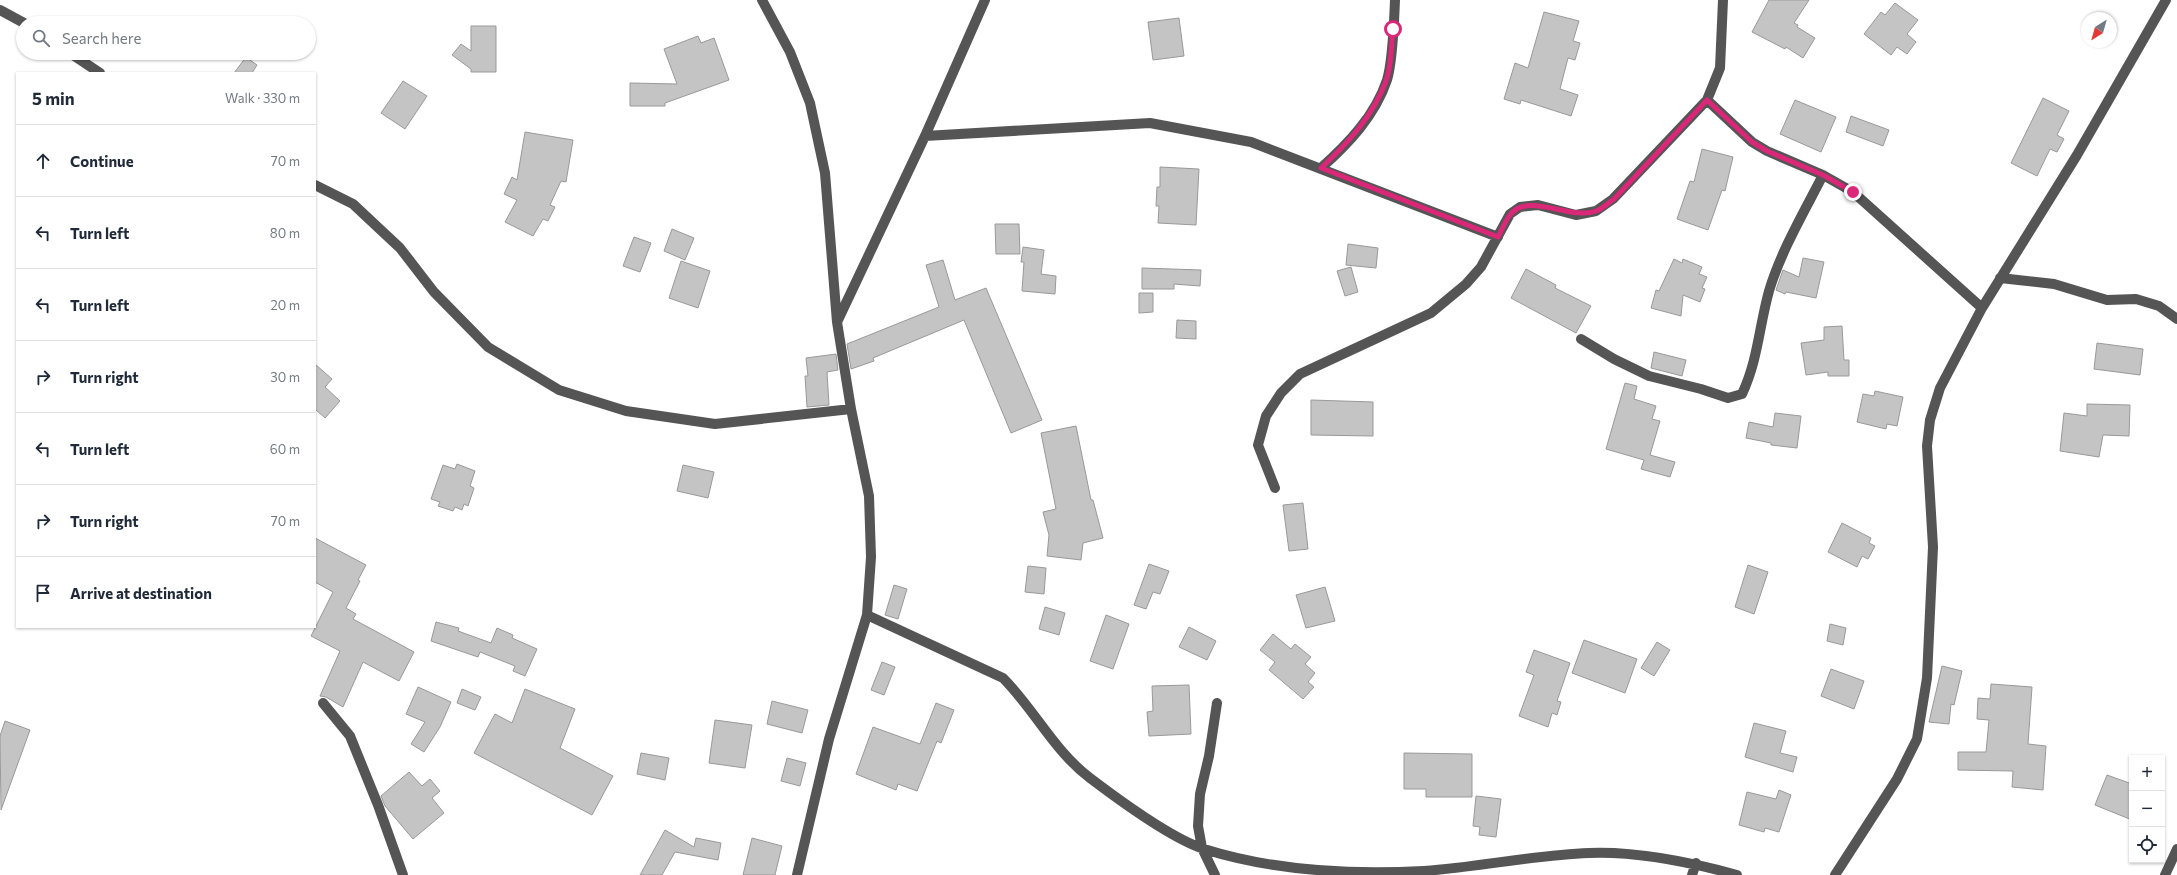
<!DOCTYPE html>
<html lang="en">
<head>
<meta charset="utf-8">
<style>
	:root { --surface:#fff; --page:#f2f2f3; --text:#1f2937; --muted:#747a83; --line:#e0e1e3 }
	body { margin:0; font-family:Commissioner,sans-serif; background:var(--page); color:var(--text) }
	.controls { position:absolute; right:12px; bottom:12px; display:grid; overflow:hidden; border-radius:0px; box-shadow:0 1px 3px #0004 }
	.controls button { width:36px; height:36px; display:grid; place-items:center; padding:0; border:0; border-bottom:1px solid var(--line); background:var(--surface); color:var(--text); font:20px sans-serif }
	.compass { position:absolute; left:2081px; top:12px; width:36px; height:36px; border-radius:50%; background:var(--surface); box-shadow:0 1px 3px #0004; rotate:217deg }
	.stop { position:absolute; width:12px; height:12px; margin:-9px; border:3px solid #db2777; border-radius:50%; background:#fff }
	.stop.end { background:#db2777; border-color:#fff; box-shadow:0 1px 4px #0008 }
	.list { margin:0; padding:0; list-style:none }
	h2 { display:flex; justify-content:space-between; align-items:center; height:52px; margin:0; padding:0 16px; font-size:17px }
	h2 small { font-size:13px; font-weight:400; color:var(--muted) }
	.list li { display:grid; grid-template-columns:26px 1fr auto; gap:12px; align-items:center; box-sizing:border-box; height:72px; padding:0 16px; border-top:1px solid var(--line) }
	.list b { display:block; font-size:15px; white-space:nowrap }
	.list em { font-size:13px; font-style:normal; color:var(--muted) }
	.icon { flex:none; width:22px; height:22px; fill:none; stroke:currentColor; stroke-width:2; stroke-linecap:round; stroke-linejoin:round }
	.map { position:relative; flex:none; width:2177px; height:875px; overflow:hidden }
	.search { position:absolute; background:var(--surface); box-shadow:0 1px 3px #0004; left:16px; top:16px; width:300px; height:44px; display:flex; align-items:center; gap:10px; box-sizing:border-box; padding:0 14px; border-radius:22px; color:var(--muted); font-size:15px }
	.panel { position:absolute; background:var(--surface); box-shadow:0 1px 3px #0004; left:16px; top:72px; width:300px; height:556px; border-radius:0px }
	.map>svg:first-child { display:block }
</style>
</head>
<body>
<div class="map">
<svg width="2177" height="875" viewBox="0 0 2177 875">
	<rect width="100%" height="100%" fill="#fff"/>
	<path fill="#c4c4c4" stroke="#999" d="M1769,0H1809L1794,23L1798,25L1797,27L1815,38L1803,58L1786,47L1785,49L1752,32Z
		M1895,3L1918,20L1907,34L1916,42L1907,54L1897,47L1891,55L1864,34L1881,12L1885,15Z
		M1544,12L1579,21L1573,41L1580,43L1575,60L1568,58L1560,89L1578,95L1571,116L1521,100L1520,104L1504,99L1515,63L1528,68Z
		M1179,18L1184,56L1153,60L1148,22Z
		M471,26H496V72H471V69L452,55L461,44L471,51Z
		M698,36L701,43L714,38L729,80L665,103V106H630V83L677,84L664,49Z
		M246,57L257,65L252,73H234Z
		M403,81L427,96L405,129L381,113Z
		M2043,98L2069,111L2057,135L2064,139L2057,152L2050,149L2037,176L2011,163Z
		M1795,100L1836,117L1821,152L1780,134Z
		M1851,116L1889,130L1883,146L1846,132Z
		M525,132L573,140L566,182L561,181L550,205L555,207L548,221L543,219L533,236L505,222L517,200L504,194L512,177L517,180Z
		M1702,149L1733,157L1725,191L1722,190L1708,230L1677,219L1690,181L1694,182Z
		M1160,167L1199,169L1196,225L1158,223L1159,206H1156L1157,187H1160Z
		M995,224H1019L1020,254H996Z
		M672,229L694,238L685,260L664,251Z
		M634,237L651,243L640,272L623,266Z
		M1348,244L1378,248L1376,268L1346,265Z
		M1023,247L1044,250L1041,274L1056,276L1055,294L1022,291L1024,262H1021Z
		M1803,258L1824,262L1816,298L1786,292L1785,294L1776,290L1783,270L1799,277Z
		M1674,259L1682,263L1683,259L1702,267L1699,274L1707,277L1702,288L1705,289L1700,302L1683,295L1681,316L1651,308L1656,290L1659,291Z
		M943,260L955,300L986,288L1042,420L1011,433L964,320L873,358L874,361L851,369L847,344L939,307L926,265Z
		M681,261L710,271L698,308L669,298Z
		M1351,267L1358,292L1345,296L1337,271Z
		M1142,268L1201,270L1200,286L1174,284V289H1142Z
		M1526,269L1556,285L1555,288L1591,306L1576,333L1511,298Z
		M1139,293H1153V312L1139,313Z
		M1177,320L1196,321V339L1176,338Z
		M1842,326L1844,360H1849V376H1828V372L1806,375L1801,343L1824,340V327Z
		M2097,343L2143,349L2140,375L2094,369Z
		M1654,352L1686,360L1682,376L1651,368Z
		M836,354L838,370L827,372L829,405L807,407L805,376H808L806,358Z
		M315,364L332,379L325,387L340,401L325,418L315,409Z
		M1625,383L1637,386L1634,399L1656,406L1652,419L1660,421L1650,455L1675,462L1670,477L1641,469L1644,460L1606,449Z
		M1875,391L1903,397L1897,426L1887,424L1886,429L1857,422L1863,394L1874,396Z
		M1311,400L1373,402V436L1311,435Z
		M2087,404L2130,405L2129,436L2103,435L2099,457L2060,451L2064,413L2087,416Z
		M1775,413L1801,416L1797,448L1771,445V443L1746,438L1749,422L1773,427Z
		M1076,426L1091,500H1093L1103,538L1083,543L1081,560L1047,556L1049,535L1043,512L1056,509L1041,433Z
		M457,464L475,471L470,486L474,488L468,506L464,504L462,510L455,507L453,511L438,506L440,502L431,499L443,465L455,469Z
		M683,465L714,472L708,498L677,491Z
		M1303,503L1308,549L1289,551L1283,505Z
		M1842,523L1871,538L1869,543L1875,546L1868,559L1862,556L1857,567L1828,552Z
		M315,538L366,565L358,580L360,581L346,608L356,614L353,619L414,652L399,681L363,662L343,707L326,697L320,696L340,651L311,636L333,592L315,582Z
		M1149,564L1169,571L1160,594L1153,592L1146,609L1134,605Z
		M1748,565L1768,572L1754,614L1735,607Z
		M1028,566L1046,568L1044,594L1025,592Z
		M894,585L907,589L898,619L885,615Z
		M1325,587L1335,621L1306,628L1296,595Z
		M1045,607L1065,613L1059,635L1039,629Z
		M1106,615L1129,624L1113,669L1090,661Z
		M436,622L459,628L458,631L491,643L497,628L513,635L512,638L537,649L525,676L513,671L515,666L480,652L478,657L431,641Z
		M1830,624L1846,628L1843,645L1827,641Z
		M1189,627L1216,641L1207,660L1179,647Z
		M1273,634L1291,649L1295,644L1311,657L1305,664L1315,673L1308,682L1314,687L1303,699L1269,670L1275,662L1260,650Z
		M1584,640L1637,659L1625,693L1572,673Z
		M1657,642L1670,650L1654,676L1641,668Z
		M1534,650L1570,663L1557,701L1561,702L1557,715L1552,713L1548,727L1519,716L1534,675L1526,672Z
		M882,662L895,667L884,695L871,690Z
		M1942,666L1962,671L1954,705L1951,704L1949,724L1929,722Z
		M1831,669L1864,681L1854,709L1821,696Z
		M1991,684L2032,687L2028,744L2046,746L2043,790L2012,787L2013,771L1958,770V752H1986L1989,720L1977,719L1978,698L1990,699Z
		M1189,685L1191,734L1149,736L1147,712L1153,711L1152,686Z
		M418,687L451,702L440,727L424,752L411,744L425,722L406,714Z
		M462,689L481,697L475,710L457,703Z
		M525,689L575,709L560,748L613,776L592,815L474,753L495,714L512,723Z
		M772,701L808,710L802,733L767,724Z
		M936,703L954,710L941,743L937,741L917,791L898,784L896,790L856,774L873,727L920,744Z
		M715,720L752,725L745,768L709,763Z
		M5,721L30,730L1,810L0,736Z
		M1754,723L1786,731L1780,753L1797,757L1793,772L1745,757Z
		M641,753L669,758L665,780L637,774Z
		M1404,753L1472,754V797H1426V789H1404Z
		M787,758L806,763L800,786L781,781Z
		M409,772L422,786L430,779L440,791L432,798L444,813L413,839L385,806L381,796Z
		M2107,775L2132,784V820L2095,805Z
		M1779,790L1791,795L1779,832L1765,828L1764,832L1739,825L1747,792L1776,799Z
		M1476,796L1501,799L1496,837L1479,835L1480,827L1473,826Z
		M665,830L694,847L696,838L721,843L718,860L675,852L662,875H640Z
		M752,838L782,846L775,875H743Z"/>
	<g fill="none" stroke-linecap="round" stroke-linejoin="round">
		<path stroke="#555" stroke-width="10" d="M762,0L790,52L810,103L825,173L837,322L851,409L869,496L871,557L867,615L829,739L797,875
			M0,10L24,23
			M70,53L100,73
			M1707,100L1752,142L1767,151L1823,175L1853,192L1982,308
			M925,136L1150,123L1251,142L1498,237
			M1321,168C1348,144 1375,116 1387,80C1393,60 1394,22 1395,0
			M315,185L353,204L400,248L434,292L488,347L559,390L626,411L715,424L851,409
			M2000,278L2054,284L2107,300L2136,299L2159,306L2177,319
			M838,320L925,136L985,0
			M1581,339L1614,359L1649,376L1701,389L1728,398L1742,394C1758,360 1759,327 1769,291C1781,251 1804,212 1823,175
			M1275,488L1258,445L1266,416L1281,393L1300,374L1431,313L1466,284L1481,267L1510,214L1520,207L1538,205L1576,215L1596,211L1613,199L1707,100L1720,68L1723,0
			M867,615L1003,678C1034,709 1054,751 1090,778C1119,800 1170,838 1204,849C1274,871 1350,875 1424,871C1480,867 1534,855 1589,853C1639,851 1690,862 1737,875
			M323,703L350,736L378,805L403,875
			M1215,875L1202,848L1198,826L1200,794L1209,756L1217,703
			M1692,875L1696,863
			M1835,875L1897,779L1917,739L1927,678L1933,547L1927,446L1930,420L1940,388L1982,308L2077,155L2166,0
			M2165,875L2177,849"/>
	</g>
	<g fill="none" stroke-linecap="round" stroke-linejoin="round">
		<path stroke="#db2777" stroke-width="5" d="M1393,29C1391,45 1392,65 1386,81C1373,116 1348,143 1321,168L1498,237C1502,230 1505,221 1510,215C1528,191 1570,221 1596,211C1602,209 1608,203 1614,199L1707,100L1752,142L1767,151L1823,175L1853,192"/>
	</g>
</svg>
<div class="controls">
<button>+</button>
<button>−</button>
<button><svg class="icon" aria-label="locate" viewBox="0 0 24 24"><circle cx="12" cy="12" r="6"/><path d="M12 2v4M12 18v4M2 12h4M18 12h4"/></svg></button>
</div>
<svg class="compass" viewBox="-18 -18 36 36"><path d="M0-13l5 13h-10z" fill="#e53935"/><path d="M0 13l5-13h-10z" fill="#747a83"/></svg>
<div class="stop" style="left:1393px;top:29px"></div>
<div class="stop end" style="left:1853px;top:192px"></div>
<div class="search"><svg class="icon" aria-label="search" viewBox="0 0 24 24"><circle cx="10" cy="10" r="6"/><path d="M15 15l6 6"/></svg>Search here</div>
<section class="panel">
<h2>5 min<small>Walk · 330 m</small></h2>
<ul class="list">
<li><svg class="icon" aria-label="ahead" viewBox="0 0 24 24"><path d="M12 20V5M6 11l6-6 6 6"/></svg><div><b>Continue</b></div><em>70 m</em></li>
<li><svg class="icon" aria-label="left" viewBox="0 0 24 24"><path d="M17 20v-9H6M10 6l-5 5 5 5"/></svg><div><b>Turn left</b></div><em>80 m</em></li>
<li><svg class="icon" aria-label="left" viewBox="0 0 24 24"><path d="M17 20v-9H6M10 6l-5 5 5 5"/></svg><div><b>Turn left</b></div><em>20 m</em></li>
<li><svg class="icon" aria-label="right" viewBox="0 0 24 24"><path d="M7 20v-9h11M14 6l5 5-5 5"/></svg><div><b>Turn right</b></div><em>30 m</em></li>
<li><svg class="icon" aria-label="left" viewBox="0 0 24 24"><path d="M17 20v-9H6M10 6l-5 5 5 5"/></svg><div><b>Turn left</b></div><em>60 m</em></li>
<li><svg class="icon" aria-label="right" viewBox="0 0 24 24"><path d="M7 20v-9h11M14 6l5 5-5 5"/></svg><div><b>Turn right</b></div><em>70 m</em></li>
<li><svg class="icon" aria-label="arrive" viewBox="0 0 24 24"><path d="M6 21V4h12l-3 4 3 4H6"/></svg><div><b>Arrive at destination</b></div></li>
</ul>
</section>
</div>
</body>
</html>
